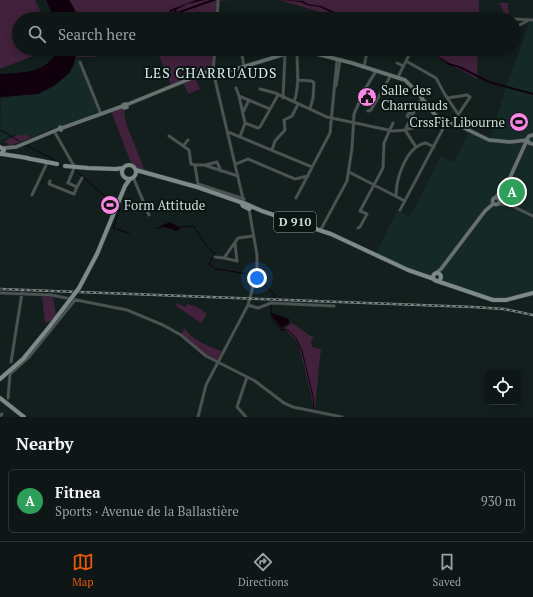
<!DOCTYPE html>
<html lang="en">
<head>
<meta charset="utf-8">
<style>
	:root { --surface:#0e1716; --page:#1c2423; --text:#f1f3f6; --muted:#9b9fa1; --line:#2e3635; --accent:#ea580c }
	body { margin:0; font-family:"PT Serif",serif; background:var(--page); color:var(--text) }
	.controls { position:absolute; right:12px; bottom:12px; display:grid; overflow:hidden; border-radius:6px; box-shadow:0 2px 10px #0003 }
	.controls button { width:36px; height:36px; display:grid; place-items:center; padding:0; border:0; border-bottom:1px solid var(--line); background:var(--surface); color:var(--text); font:20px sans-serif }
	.you { position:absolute; left:257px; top:278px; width:14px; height:14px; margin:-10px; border:3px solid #fff; border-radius:50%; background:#1a73e8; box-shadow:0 0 0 6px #1a73e833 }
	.badge { display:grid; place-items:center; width:26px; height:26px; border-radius:50%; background:var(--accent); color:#fff; font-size:13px; font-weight:700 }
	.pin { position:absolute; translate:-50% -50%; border:2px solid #fff; box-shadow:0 1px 4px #0006 }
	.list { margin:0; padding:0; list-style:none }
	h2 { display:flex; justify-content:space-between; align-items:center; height:52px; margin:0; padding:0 16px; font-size:17px }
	h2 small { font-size:13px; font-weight:400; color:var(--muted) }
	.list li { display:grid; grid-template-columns:26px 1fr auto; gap:12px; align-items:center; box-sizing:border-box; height:64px; margin:0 8px 8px; padding:0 8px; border:1px solid var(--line); border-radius:6px }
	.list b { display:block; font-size:15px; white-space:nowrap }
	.list p { margin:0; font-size:13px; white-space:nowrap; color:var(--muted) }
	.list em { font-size:13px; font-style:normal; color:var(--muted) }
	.icon { flex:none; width:22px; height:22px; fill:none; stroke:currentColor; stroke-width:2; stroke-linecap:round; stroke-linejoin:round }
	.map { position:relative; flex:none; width:533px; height:417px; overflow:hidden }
	.search { position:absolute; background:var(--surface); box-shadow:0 2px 10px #0003; left:12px; right:12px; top:12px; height:44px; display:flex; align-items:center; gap:10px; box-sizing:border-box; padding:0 14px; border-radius:22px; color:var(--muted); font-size:15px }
	.sheet { height:124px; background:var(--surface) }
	nav { display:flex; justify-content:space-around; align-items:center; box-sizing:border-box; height:56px; border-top:1px solid var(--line); background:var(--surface); font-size:11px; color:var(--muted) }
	nav a { display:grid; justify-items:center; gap:2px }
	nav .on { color:var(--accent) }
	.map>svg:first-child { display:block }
</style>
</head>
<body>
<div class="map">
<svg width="533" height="417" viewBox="0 0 533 417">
	<rect width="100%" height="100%" fill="#121f1d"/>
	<path fill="#152a27" d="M533,21V293L496,302L375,256L397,210L410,217L441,156L454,162L470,131L490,140L505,90L530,22Z
		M75,57L81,65L99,112L63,126L59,125L31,138L18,136L16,133L0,141L1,99L22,95L38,94L49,88L62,80L70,72Z"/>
	<path fill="#41213b" d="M0,0H35L44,19H19V49H39L38,54L0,69Z
		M69,0H228L220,1L218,19H77L75,10Z
		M279,0H479V19H344Z
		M498,0L500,3H508L509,19L505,15Z
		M77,49H114L94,57H75Z
		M156,49H215L213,69L199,72L171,85Z
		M422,49H478L477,79Z
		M195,78L200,89L188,94L183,82Z
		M122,107L124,109L126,123L145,171L138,169L131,163L111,111Z
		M25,134L31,138L9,146L8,143L3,142L17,135L21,136Z
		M42,296L53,297L56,316L51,321L45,323Z
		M177,303L185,307L187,304L197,307L207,314L201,323L176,306Z
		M292,323L309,335L314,337L311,341L312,347L321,349L315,407H313L311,394L299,346C296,338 288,334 285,328Z
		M184,328C194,341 208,346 223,352L217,361L206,356L181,335Z"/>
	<path fill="#11000d" d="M46,0H69L75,10L77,19H55Z
		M196,0H205L187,4L176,10L177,12L210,0H217L174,15V10L170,13L173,19H163L167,17L170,10Z
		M281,0L303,1L308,4L321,6L343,16L352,14L362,19H355L352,16L342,18L320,7L307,5L301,2Z
		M57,49H98L91,52L77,50L74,64L70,72L54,86L38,94L0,97V74C21,73 50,73 57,49Z
		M427,49L449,63L462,67L489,81L533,93V95L489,83L457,67L449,65Z
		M170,222L181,228L177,231L164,227L154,229Z
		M272,313L289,319V323L281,328L271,314Z"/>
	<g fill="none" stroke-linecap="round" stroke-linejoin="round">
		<path stroke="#11000d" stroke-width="1" d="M0,131H3L19,141
			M26,145L58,162
			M75,170L106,197
			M107,199L115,205
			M120,209L113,228L129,233
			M181,227L194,226L204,243L215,254L209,264L216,269L255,275
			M257,278L275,295L273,301
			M272,304C268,316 274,321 281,330H288L296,338L302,351L313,396L314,410"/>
		<g stroke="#2d3937" stroke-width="3.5">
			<path id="street" d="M217,19L218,0
				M514,19L533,20
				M514,28L527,21
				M215,49L213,71L244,203
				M241,49L244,67
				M406,61L412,49
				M80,62L101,114
				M397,63L403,66
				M364,67L367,52
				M398,77L406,61L436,78L444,93L458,114
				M298,80L312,81L314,83L313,98L310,109
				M336,86L340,60
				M236,88L239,96L270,109
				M260,89L275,93L327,117L393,131L405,130L415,127
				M239,96L245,123L240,137
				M283,98L285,54
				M447,98L467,95L470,97L452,124
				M294,102C300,86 297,70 297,53
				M368,111L371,110L391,75
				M243,112L249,100
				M410,118L407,116L409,113H412
				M245,123L258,128L260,127L278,95
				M54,131L74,166
				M228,132L312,167
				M169,136L189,150L191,164L195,165L198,185
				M183,146L188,140
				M416,147L405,130L419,102L423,99
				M272,150L275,141L285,130L284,120L292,116L298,104
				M236,164L248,159L295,179L308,176
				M195,165H204L238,176
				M205,165L217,162L221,171
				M74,168L68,183L77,187L82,178
				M349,172L405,201
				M133,177L149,215
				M50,181L49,184L74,194L77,187
				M198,184L244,199
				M32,195L47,163
				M396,196C396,179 406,146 426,143L434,147
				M296,198L330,133L337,60
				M498,204L510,205L533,216
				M400,210L446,123
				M358,228L360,227L367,214L360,211L383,168L384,143L393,123
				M320,231L347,181L352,148L354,114L365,89L376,71
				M215,257L224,258L238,238L253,236
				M224,258L237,261L235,243
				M0,293L51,295L127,310L163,325L181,335L206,356L255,381L284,403L293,407L342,417
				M248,305L258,308L271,303L334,306
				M11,362L22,293
				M8,398L10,374L29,357L75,300
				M0,416L2,414
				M198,417L206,385L248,305L257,272V255L249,209
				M246,417L237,407L247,377"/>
		</g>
		<g stroke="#2d3937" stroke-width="4.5">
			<path id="secondary" d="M126,104L127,107L124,108L123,105Z
				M126,105L209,71L233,70L285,54L313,53L352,63L405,80L417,92L440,121L460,126L489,140L510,142L527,140
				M62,128L60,127L59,129L61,130L62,128L123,106
				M533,135L529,136L527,139L529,143L533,144
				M3,148L16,147L59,129
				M492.5 201a3.5 3.5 0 1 1 7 0a3.5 3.5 0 1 1-7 0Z
				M495,198L508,182L527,140
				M436,273L441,269L485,211L493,204"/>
		</g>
		<g stroke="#2d3937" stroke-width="5">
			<path id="primary" d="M0,147L4,150L1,154
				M2,154L28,158
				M26,158L57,164
				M122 172a7 7 0 1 1 14 0a7 7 0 1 1-14 0Z
				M65,166L88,168
				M86,168L116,169L123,168
				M136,170L197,187L243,203
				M251,207L249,209L243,206L242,204L244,203L262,211L331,234L408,270L434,279
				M97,254L125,186L130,179
				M433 277a4 4 0 1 1 8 0a4 4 0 1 1-8 0Z
				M437,281L493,300H506L533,293
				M0,379L23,359L50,326
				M0,398L24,417"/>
		</g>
		<use href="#street" stroke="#4d5352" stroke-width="2.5"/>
		<use href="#secondary" stroke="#687270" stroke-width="3.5"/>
		<use href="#primary" stroke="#7d8a88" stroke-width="4"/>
		<g stroke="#7a8583" stroke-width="2.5">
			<path id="rail" d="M0,289L473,307L504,309L533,315"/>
		</g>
		<use href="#rail" stroke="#091513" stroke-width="1" stroke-dasharray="3" stroke-linecap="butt"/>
		<g stroke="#2d3937" stroke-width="5" stroke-linecap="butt">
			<path id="primary-bridge" d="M50,326L79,288L97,254"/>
		</g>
		<use href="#primary-bridge" stroke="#7d8a88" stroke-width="4"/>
	</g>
	<defs>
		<g id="civic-disc" transform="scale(1)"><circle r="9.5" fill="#fb87e5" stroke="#091513"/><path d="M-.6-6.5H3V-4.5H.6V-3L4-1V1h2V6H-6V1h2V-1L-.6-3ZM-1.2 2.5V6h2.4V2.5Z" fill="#111"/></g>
		<g id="stadium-disc" transform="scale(1)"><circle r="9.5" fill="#fb87e5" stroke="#091513"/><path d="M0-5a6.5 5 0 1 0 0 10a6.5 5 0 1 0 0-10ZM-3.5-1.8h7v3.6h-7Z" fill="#111"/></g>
	</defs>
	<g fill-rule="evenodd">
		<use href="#civic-disc" x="367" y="97"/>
		<use href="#stadium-disc" x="519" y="122"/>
		<use href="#stadium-disc" x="110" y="205"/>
	</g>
	<g text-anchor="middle" stroke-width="4" stroke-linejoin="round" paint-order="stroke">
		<rect fill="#091513" stroke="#959e9c" stroke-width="1" x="274" y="212" width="42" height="20" rx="3"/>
		<g font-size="12" font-weight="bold" fill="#d1d9d7">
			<text x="295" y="226">D 910</text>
		</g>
		<g font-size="13" fill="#d1d9d7" stroke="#091513" text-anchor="start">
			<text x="381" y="95">Salle des<tspan x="381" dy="15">Charruauds</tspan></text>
			<text x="505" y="127" text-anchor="end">CrssFit Libourne</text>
			<text x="124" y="210">Form Attitude</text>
		</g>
		<g font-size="14" letter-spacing="1" fill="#d7e7e4" stroke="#091513">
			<text x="211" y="78">LES CHARRUAUDS</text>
		</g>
	</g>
</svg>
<div class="controls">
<button><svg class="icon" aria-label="locate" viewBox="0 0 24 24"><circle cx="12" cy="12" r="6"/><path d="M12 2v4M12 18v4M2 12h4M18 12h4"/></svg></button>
</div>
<div class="you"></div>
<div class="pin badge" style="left:512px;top:192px;background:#2e9e5b">A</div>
<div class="search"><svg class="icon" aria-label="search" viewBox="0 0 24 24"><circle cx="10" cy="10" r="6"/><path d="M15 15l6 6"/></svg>Search here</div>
</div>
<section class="sheet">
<h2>Nearby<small></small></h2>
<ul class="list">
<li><span class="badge" style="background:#2e9e5b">A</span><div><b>Fitnea</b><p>Sports · Avenue de la Ballastière</p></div><em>930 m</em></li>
</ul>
</section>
<nav>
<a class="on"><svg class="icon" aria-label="map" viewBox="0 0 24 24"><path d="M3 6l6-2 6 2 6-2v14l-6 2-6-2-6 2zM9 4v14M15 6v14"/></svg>Map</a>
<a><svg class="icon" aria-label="directions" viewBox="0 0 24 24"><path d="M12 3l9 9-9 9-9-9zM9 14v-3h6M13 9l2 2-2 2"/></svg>Directions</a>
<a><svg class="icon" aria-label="saved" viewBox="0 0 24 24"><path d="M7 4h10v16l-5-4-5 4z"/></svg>Saved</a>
</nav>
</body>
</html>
